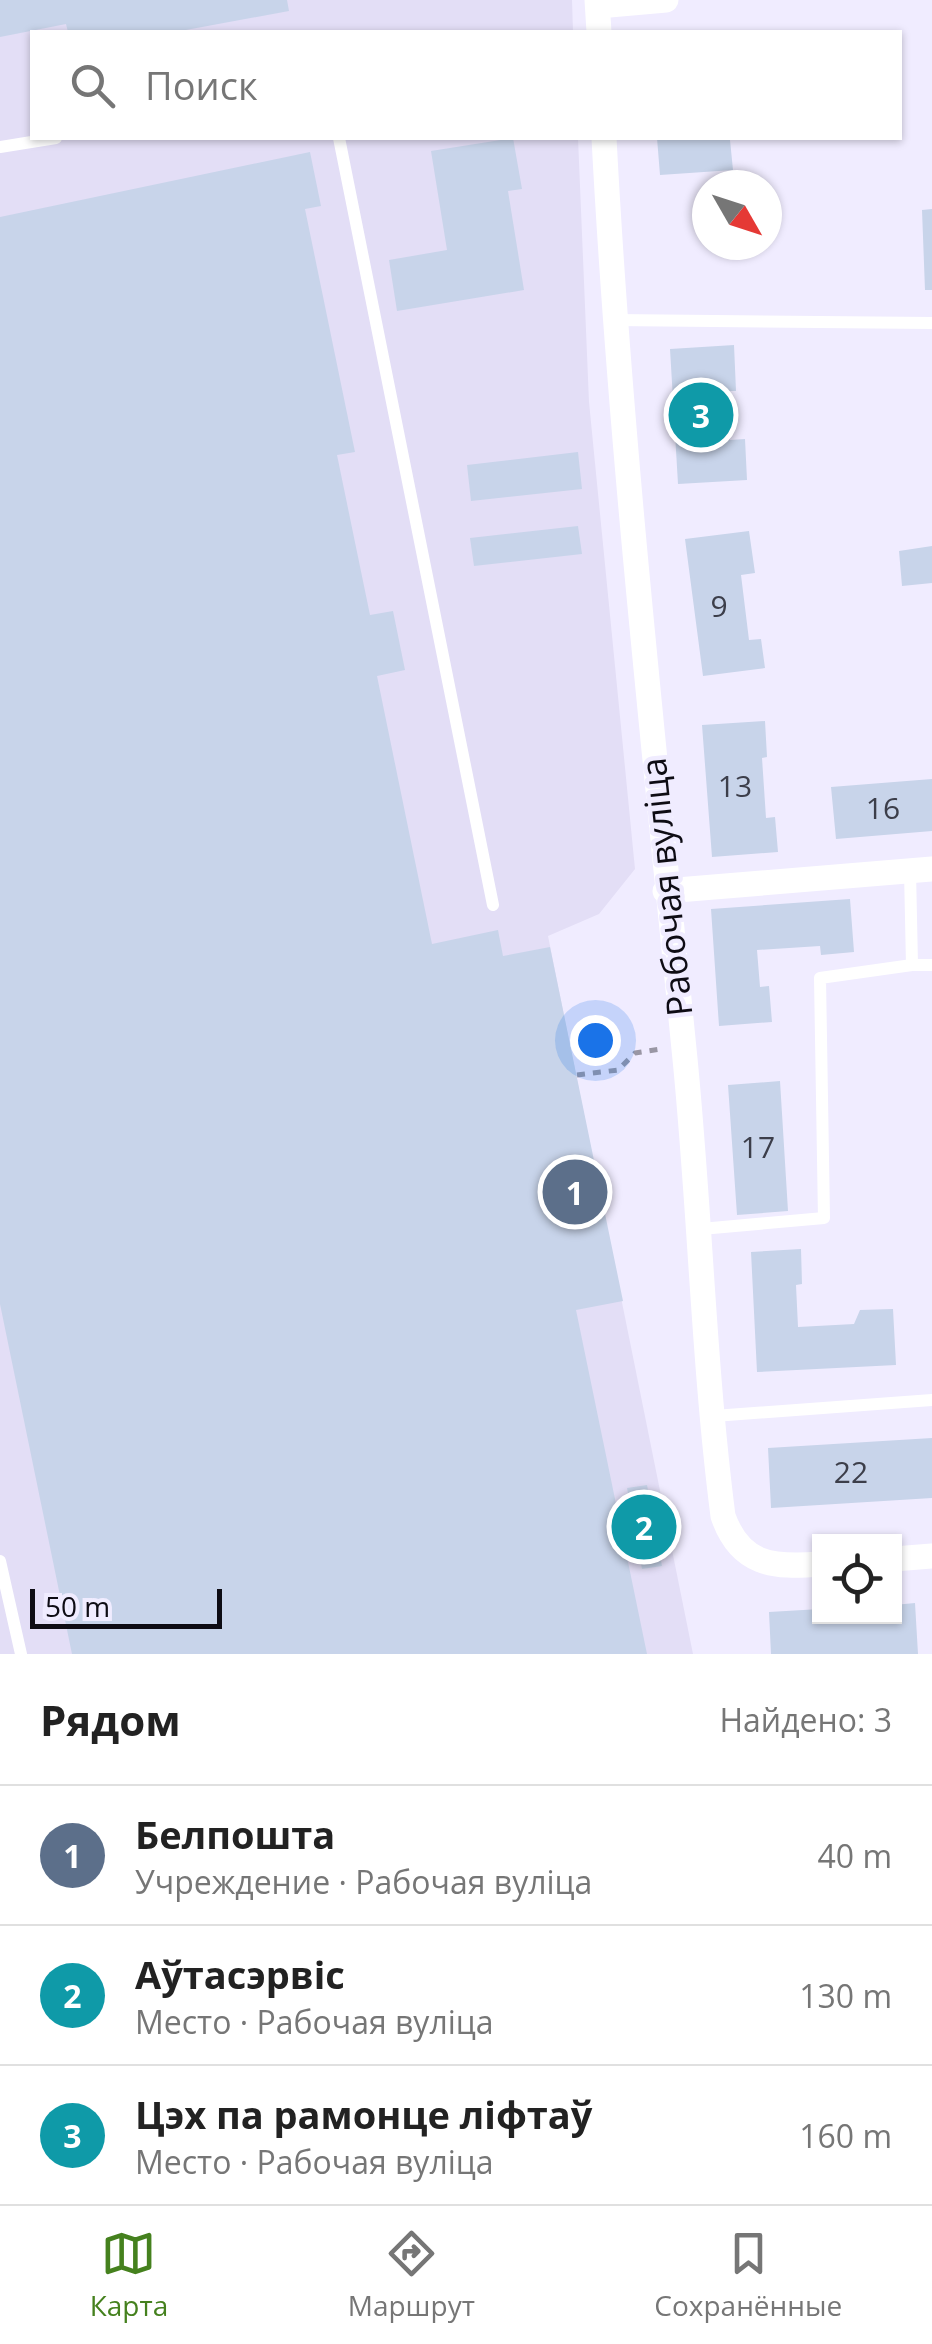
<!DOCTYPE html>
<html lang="ru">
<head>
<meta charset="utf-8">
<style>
	:root { --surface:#fff; --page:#f2f2f2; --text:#222; --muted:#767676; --line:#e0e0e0; --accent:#45811e }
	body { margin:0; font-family:"Open Sans",sans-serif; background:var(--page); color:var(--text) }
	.controls { position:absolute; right:30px; bottom:30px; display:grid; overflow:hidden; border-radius:0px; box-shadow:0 2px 8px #0004 }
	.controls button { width:90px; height:90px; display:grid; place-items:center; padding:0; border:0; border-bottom:2px solid var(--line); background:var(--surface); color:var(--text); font:50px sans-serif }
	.compass { position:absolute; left:692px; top:170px; width:90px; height:90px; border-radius:50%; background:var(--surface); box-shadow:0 2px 8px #0004; rotate:129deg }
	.scale { position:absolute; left:30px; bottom:25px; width:192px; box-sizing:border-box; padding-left:10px; border:5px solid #0e0c14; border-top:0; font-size:28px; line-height:35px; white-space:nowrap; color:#0e0c14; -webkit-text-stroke:8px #f0ecff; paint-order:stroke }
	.you { position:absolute; left:595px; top:1040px; width:35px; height:35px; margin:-25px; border:8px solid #fff; border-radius:50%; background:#1a73e8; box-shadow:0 0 0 15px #1a73e833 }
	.badge { display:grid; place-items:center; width:65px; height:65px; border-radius:50%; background:var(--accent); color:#fff; font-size:32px; font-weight:700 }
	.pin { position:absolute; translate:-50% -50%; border:5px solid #fff; box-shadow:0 2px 10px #0006 }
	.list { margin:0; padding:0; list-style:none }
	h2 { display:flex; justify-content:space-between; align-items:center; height:130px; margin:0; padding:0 40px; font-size:42px }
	h2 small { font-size:32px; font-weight:400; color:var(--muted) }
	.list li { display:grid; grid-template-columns:65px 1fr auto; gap:30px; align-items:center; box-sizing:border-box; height:140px; padding:0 40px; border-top:2px solid var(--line) }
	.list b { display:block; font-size:38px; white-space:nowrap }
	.list p { margin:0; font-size:32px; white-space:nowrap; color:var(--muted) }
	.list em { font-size:32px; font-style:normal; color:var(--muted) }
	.icon { flex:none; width:55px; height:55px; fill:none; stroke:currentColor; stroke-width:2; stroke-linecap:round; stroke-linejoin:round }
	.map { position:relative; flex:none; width:932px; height:1654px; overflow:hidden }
	.search { position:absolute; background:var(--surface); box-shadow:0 2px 8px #0004; left:30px; right:30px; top:30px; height:110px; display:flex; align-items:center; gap:25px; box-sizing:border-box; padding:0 35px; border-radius:0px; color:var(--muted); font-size:38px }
	.sheet { height:550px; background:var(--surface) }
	nav { display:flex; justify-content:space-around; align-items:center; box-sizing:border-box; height:140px; border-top:2px solid var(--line); background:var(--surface); font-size:28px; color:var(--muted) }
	nav a { display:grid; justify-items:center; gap:5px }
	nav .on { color:var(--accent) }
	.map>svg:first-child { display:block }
</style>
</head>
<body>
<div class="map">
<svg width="932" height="1654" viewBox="0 0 932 1654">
	<rect width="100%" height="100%" fill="#f0ecff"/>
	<path fill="#e3def6" d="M0,0H572L573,32H32V138H578L589,402L635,869L599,914L548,936L693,1654H0Z"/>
	<path fill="#c8d4ea" d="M0,0H287L289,11L175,32H68L66,24L0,37Z
		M513,138L522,189L508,191L524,290L397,311L389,260L447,250L431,151Z
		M657,138L730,140L733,170L660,175Z
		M310,152L321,206L305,209L355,452L337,455L370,615L393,611L405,670L377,676L432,944L498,930L503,956L550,947L623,1301L576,1310L647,1654H72L0,1304V217Z
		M932,209V290H925L922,210Z
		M734,345L736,391H727L730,440L745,439L747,480L678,484L670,349Z
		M578,452L582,489L471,501L467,465Z
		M578,526L582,554L474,566L470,538Z
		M749,531L755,573L741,575L749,640L761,639L765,668L703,676L685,539Z
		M932,546V583L902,586L899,551Z
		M765,721L767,757L762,758L766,818L775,817L778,852L712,857L702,725Z
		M932,779V831L836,839L831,787Z
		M850,899L854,952L821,955L820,946L757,950L760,987L769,986L772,1022L719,1026L711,909Z
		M780,1081L788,1211L737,1215L728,1085Z
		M801,1249L802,1284L796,1285L798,1327L854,1324L860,1310L893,1309L896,1365L757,1372L751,1252Z
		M932,1438V1498L771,1508L768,1448Z
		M647,1485L662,1566L642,1569L627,1488Z
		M915,1603L918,1654H771L769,1612L820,1609V1616H894V1605Z"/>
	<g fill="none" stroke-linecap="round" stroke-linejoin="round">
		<path stroke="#9996a4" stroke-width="5" stroke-dasharray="8 8" stroke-linecap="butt" d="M577,1075L618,1070L635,1053L661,1049"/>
		<path stroke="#fff" stroke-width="12" d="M339,138L493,905
			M0,147L56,138
			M613,320L932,323
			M912,965H932
			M701,1229L824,1218L820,978L912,965L910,871
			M714,1416L932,1400
			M0,1561L21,1654"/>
		<path stroke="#fff" stroke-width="25" d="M597,0L599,32
			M598,6L666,0
			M604,138C620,442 654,745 684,1049C700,1204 703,1361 723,1516C740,1565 773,1568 820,1564
			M665,891L932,869
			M894,1559L932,1556"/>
	</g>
	<g text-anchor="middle" stroke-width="9" stroke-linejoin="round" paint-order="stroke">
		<g font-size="30" fill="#3c3e4a">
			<text x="719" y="617">9</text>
			<text x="735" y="797">13</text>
			<text x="883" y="819">16</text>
			<text x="758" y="1158">17</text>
			<text x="851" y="1483">22</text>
		</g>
		<g font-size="35" fill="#0e0c14" stroke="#f0ecff">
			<text transform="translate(667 887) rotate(-96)" y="12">Рабочая вуліца</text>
		</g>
	</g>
</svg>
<div class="controls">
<button><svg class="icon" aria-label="locate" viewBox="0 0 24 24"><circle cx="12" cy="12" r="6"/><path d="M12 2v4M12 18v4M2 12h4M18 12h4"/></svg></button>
</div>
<svg class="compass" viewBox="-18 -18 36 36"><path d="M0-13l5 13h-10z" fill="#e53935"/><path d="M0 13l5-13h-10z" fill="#767676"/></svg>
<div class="scale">50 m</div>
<div class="you"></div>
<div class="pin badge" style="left:575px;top:1192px;background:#5c6f8a">1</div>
<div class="pin badge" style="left:644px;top:1527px;background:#0f9aa8">2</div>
<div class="pin badge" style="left:701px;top:415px;background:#0f9aa8">3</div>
<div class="search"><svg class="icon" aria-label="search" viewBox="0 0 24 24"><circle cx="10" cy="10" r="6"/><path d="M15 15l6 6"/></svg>Поиск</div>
</div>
<section class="sheet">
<h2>Рядом<small>Найдено: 3</small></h2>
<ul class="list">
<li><span class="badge" style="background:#5c6f8a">1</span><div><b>Белпошта</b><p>Учреждение · Рабочая вуліца</p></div><em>40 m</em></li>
<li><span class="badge" style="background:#0f9aa8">2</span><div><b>Аўтасэрвіс</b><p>Место · Рабочая вуліца</p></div><em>130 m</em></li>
<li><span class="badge" style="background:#0f9aa8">3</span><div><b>Цэх па рамонце ліфтаў</b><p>Место · Рабочая вуліца</p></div><em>160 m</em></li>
</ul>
</section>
<nav>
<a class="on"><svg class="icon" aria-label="map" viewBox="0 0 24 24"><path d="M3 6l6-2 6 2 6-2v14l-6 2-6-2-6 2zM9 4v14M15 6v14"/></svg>Карта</a>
<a><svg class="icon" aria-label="directions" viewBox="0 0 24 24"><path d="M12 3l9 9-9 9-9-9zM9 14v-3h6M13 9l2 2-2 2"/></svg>Маршрут</a>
<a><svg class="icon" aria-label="saved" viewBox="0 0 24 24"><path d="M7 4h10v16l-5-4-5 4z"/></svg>Сохранённые</a>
</nav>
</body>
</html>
